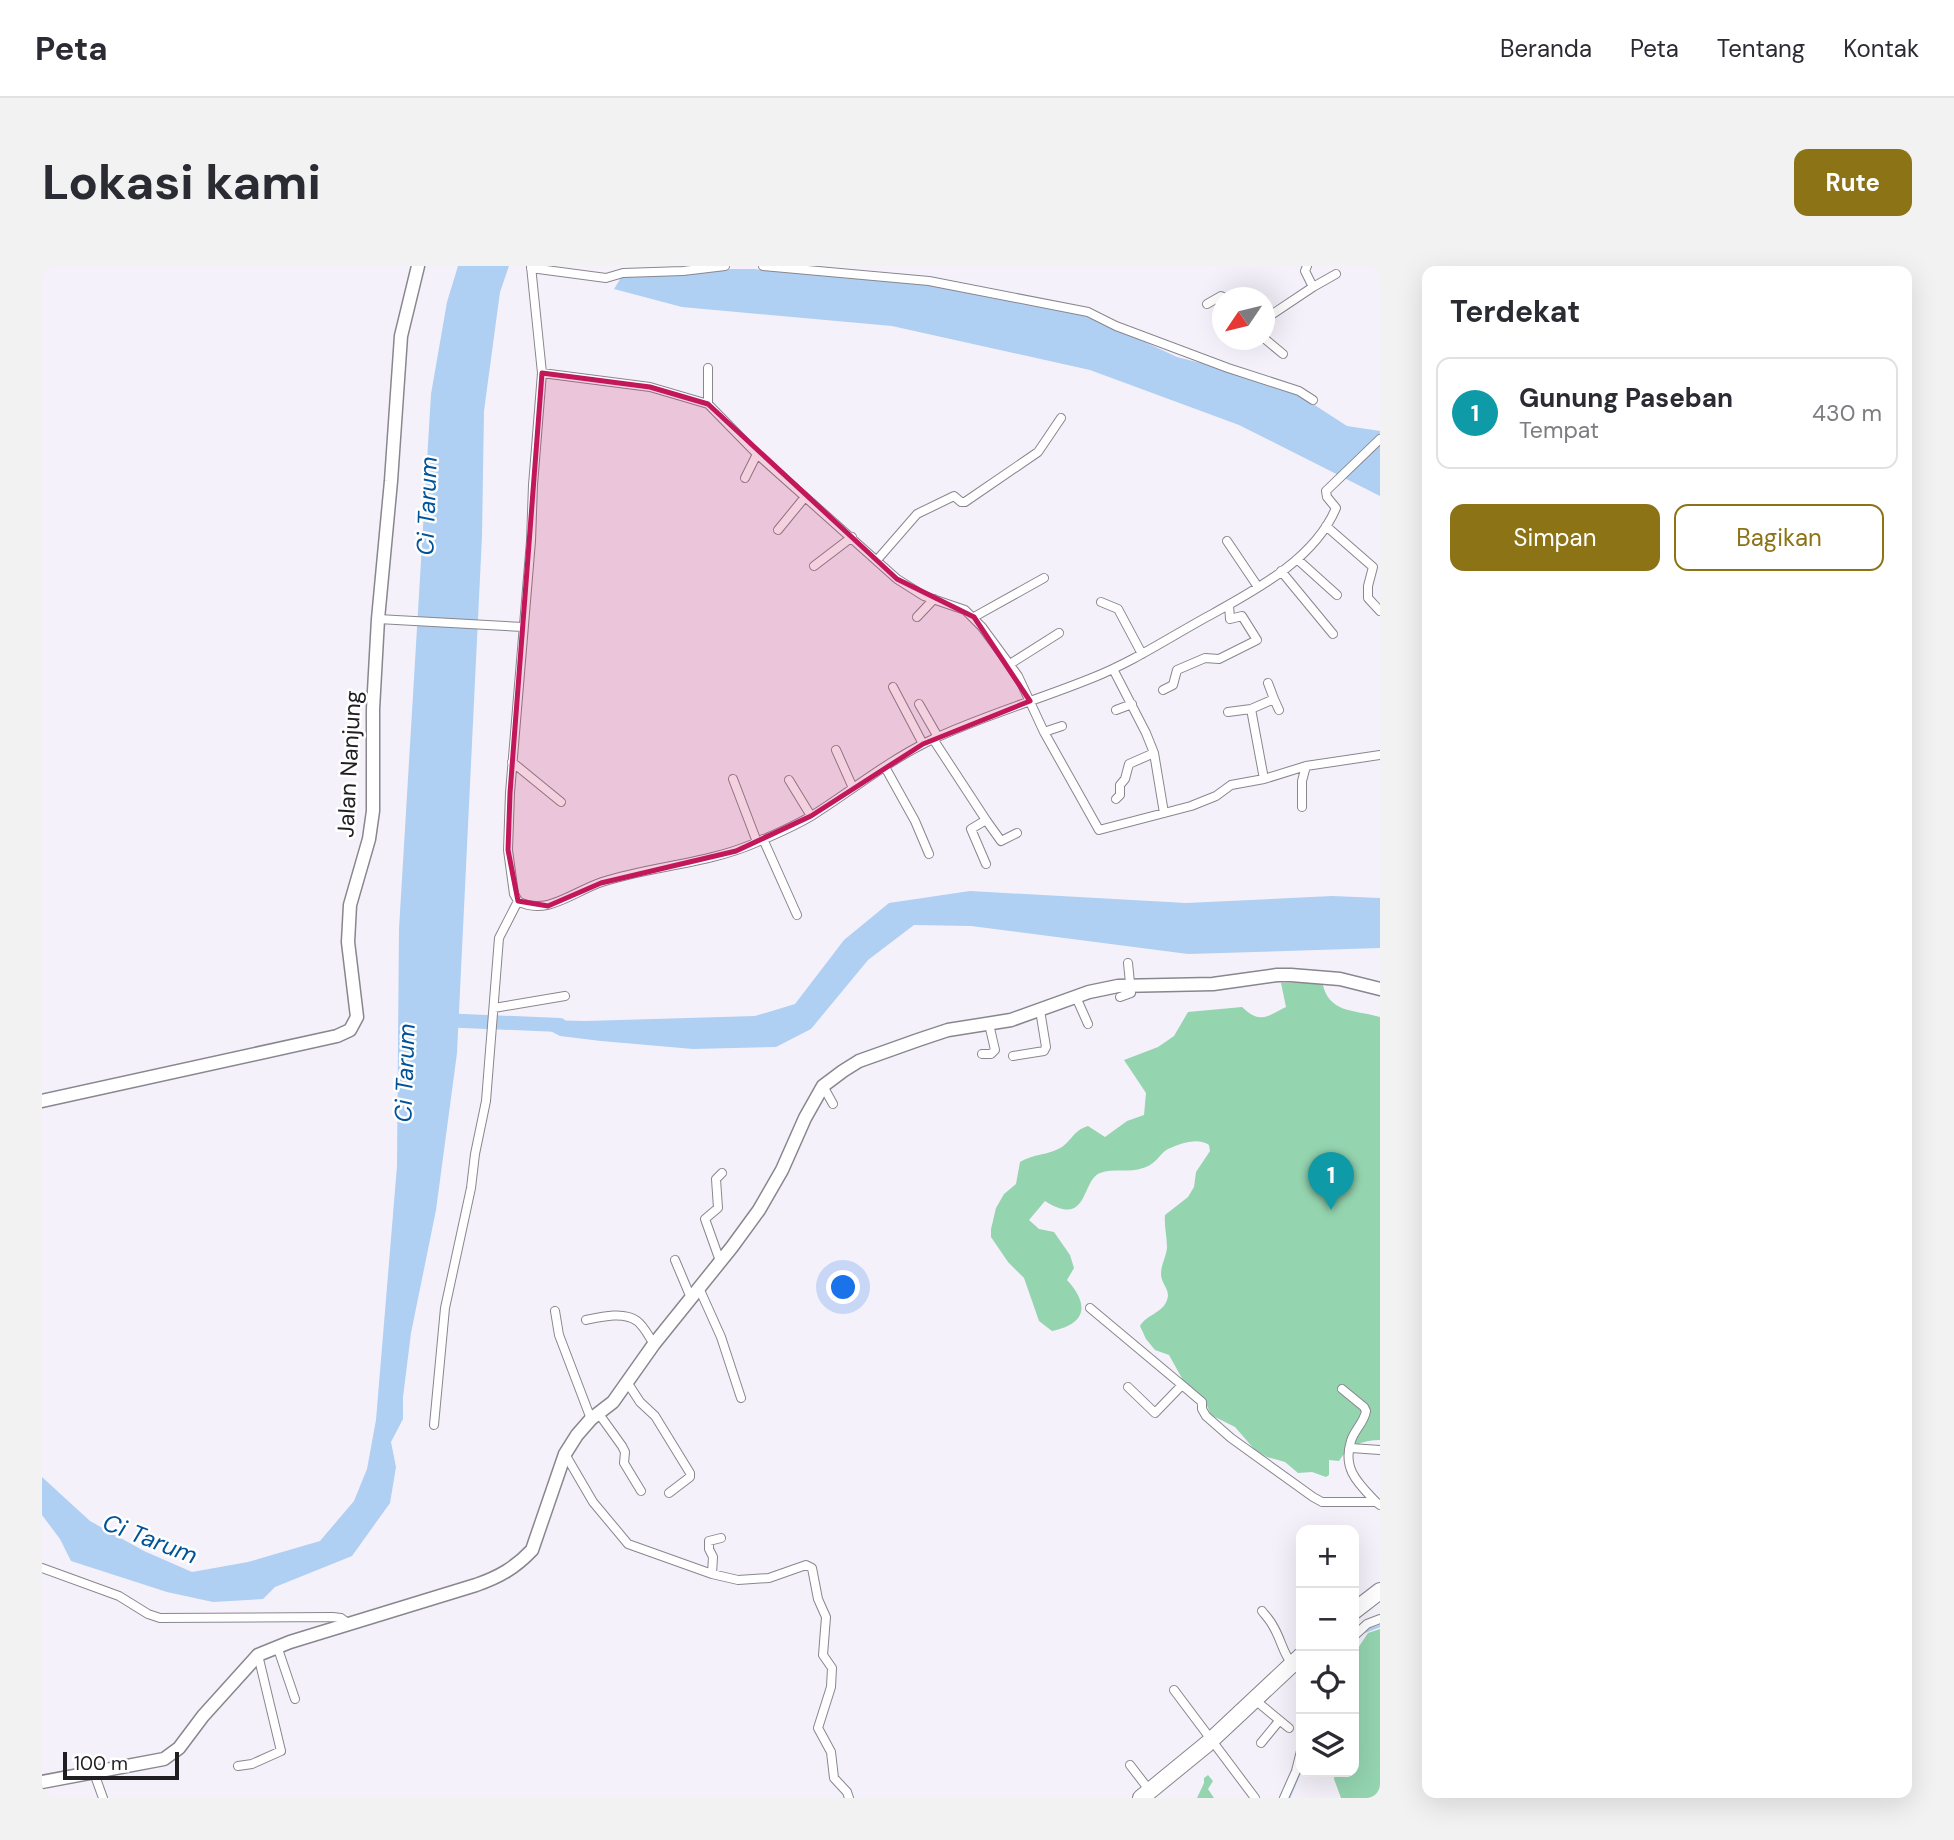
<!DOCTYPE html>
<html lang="id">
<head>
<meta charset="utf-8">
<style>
	:root { --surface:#fff; --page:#f2f2f3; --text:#2b2b33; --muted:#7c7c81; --line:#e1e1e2; --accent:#8b7316 }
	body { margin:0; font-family:"DM Sans",sans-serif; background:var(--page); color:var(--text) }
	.controls { position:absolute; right:21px; bottom:21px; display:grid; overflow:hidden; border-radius:14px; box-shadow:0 7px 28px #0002 }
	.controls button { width:63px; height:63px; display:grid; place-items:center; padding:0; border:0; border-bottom:2px solid var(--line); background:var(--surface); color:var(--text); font:35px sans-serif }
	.compass { position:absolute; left:1170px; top:21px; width:63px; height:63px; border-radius:50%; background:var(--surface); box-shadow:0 7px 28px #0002; rotate:235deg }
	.scale { position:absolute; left:21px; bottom:18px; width:116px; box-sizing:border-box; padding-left:7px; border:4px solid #1f1e21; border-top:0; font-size:19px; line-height:24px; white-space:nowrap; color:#1f1e21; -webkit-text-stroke:5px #fff; paint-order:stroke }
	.you { position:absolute; left:802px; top:1022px; width:24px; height:24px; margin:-18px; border:5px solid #fff; border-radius:50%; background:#1a73e8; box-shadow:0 0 0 10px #1a73e833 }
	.badge { display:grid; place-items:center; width:46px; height:46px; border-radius:50%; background:var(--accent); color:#fff; font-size:23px; font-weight:700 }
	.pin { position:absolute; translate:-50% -58px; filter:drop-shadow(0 2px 4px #0008) }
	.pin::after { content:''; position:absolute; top:37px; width:24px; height:21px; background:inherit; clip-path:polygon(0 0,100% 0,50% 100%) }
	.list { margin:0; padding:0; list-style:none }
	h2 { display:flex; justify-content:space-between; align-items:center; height:91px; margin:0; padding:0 28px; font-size:30px }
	h2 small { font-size:23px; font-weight:400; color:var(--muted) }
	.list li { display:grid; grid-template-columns:46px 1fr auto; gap:21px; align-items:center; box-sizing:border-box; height:112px; margin:0 14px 14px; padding:0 14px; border:2px solid var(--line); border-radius:14px }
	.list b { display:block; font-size:26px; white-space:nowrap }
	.list p { margin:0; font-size:23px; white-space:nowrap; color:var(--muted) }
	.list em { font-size:23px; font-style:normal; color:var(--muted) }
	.actions { display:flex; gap:14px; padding:21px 28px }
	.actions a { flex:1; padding:16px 0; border:2px solid var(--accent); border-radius:14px; text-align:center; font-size:24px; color:var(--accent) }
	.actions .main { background:var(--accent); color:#fff }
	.icon { flex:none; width:38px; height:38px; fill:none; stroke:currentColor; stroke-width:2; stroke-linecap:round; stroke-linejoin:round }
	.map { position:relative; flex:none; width:1338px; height:1532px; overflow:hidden; border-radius:14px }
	header { display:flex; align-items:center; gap:42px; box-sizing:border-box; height:98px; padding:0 35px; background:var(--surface); border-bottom:2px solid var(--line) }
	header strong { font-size:33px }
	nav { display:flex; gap:38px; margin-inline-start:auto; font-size:24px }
	.intro { display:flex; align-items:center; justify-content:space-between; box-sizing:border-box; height:168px; padding:0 42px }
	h1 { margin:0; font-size:49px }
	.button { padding:18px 32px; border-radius:14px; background:var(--accent); color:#fff; font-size:24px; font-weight:700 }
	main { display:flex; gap:42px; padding:0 42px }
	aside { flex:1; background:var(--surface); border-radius:14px; box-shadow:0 7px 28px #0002 }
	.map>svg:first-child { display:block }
</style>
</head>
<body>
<header>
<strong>Peta</strong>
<nav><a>Beranda</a><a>Peta</a><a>Tentang</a><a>Kontak</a></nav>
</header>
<div class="intro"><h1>Lokasi kami</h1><a class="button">Rute</a></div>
<main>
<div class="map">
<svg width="1338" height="1532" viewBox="0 0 1338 1532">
	<rect width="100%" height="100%" fill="#f5f1fa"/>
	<path fill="#94d4af" d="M1280,715C1286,748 1311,743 1338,751V1174C1320,1174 1306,1180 1297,1195L1287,1194V1209L1284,1211L1270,1206L1256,1207L1243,1196L1225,1191L1213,1184L1193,1161L1169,1149L1162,1133L1142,1116L1127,1089L1113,1084L1104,1073L1098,1060C1105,1048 1121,1047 1125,1034C1129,1024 1119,1018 1119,1008C1119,999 1124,991 1125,982C1125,970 1122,960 1123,949L1146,931L1152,921L1154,906L1168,885L1167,879C1157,871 1138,877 1126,883C1117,888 1115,898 1101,902C1088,907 1071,902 1058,907C1039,914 1047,963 1003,935L987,954L997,963L1012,966L1028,989L1032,1002L1025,1014C1048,1039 1044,1058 1010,1065L997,1055L982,1012L966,996L949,971V963L954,942L962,928L974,918L978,896C990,888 1008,889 1020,881C1031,873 1031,865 1046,860L1063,871L1085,855L1102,849L1104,827L1082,794L1116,781L1132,770L1146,746L1200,741C1218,758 1224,751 1244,741L1239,717Z
		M1338,1363V1532H1299L1292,1513L1293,1506H1312V1388L1326,1367Z
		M1166,1509L1171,1515L1166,1523L1172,1532H1155L1162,1517V1512Z"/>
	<path fill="#afcff3" d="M416,0H467L458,26L442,145L440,270L415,787L394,944L369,1067L361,1131V1153L349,1176L354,1201L348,1237L310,1290L233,1321L221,1333L171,1336L125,1326L29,1295L18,1273L0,1249V1211L48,1255L102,1285L150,1306L206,1296L278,1275L312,1235L325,1203L334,1154L355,900L357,663L389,128L405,36Z
		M680,3H712L908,21L949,32L1014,42L1049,51L1135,91L1206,109L1257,129L1305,160L1338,165V230L1197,159L1048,104L850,60L640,41L572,23L580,10L644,9Z
		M928,625L1144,637L1290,630L1338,632V682L1146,688L929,660L872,659L826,694L769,763L734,781L651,783L559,775L518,770L499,760L502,754L544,755L713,750L753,738L802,674L847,637Z"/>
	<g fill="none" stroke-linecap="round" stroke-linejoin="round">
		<path stroke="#afcff3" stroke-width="2.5" d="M1322,1366L1338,1360
			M1247,1532L1258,1506"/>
		<path stroke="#afcff3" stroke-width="14" d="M398,754L518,759"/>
		<g stroke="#89868e" stroke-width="10">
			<path id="street" d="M489,0L500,107
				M721,0L887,15L1046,46L1074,60L1186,102L1257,125L1271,134
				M489,2L564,12L581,7L641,5L683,0
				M1271,21L1294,8
				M1165,38L1179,30L1183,32
				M1223,53L1271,21L1263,5L1265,0
				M1223,73L1241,88
				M666,138V102
				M1338,173L1284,225L1285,231L1294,242C1273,292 1217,322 1172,347C1131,369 1093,395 1050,412C996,434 939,450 887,475C846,495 809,525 771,549C753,560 732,569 713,577C665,598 610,600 560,616C532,625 504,651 476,635L472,628L466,584L468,527L489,275L491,219L500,107L608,121L666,138L715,188L855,313L882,330L923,344L940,361L976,410L1002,466L1057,564L1149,540L1174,530L1189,519L1222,513L1264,500L1338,489
				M703,212L715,188
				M1284,260L1331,301L1326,320V332L1338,345
				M736,264L763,231
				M1185,275L1216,321
				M1255,293L1295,329
				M835,294L875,248L912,230L919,236H923L996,186L1019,152
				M772,300L810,271
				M1239,305L1291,368
				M1059,336L1076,343L1100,388
				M875,351L892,333
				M932,351L1002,312
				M336,353L481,361
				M968,398L1017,367
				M1071,403L1104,467L1112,487L1122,547
				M1226,417L1232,433
				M851,421L881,478
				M1121,424L1131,419L1135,404L1163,392L1177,393L1215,374L1200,350L1188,353L1187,339
				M877,438L896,471
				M1074,444L1090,438
				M1186,446L1209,443
				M1002,466L1020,460
				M891,473L944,554L929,563L944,598
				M794,484L811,522
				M470,496L519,536
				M843,501L873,555L887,588
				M691,513L715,576
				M1222,513L1209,443L1232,433L1237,444
				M747,514L769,550
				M1074,533L1078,529V519L1083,513L1087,498L1112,487
				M1260,541V515L1264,500
				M944,554L959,575L975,567
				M721,573L755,649
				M1034,731L1046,758
				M1078,731L1089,727L1086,697
				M452,742L523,730
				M940,788H949L953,784L947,758
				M971,790L1002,785L1004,781L998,744
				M781,820L791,838
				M633,994L649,1032
				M678,995L663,953L676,942L674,913L680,907
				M657,1022L679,1071L699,1132
				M1048,1042L1140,1119
				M513,1045L517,1069L549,1153
				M544,1054C558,1051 582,1045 595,1055C602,1060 607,1071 612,1078
				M585,1116L598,1136L613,1150L648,1207V1211L627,1227
				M1086,1121L1113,1147L1140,1119L1160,1136V1143L1164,1150L1189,1172L1271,1231L1280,1236H1334L1338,1239
				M1300,1123L1322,1141L1324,1145C1322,1157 1312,1164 1309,1175C1300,1203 1316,1217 1334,1236
				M557,1148L580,1180L583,1186L582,1197L599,1225
				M392,1159L403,1042L429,922L433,888L444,835L457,672L476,635
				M1309,1182L1338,1184
				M523,1188L551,1236L586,1278L670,1308L696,1314L727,1312L764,1299L770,1302L776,1333L784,1351L781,1389L790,1402L789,1421L776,1462L789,1486L792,1512L805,1526L807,1532
				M0,1302L77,1330L106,1348L118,1352L291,1351L299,1352L307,1358
				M670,1308L671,1291L667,1283V1275L679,1272
				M1220,1345C1224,1350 1228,1354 1231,1360C1241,1376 1241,1394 1259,1405
				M1312,1370L1325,1358L1338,1353
				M235,1380L253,1433
				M1132,1424L1213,1532
				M1213,1434L1247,1462
				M1219,1477L1237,1455
				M1088,1499L1108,1525
				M196,1500L210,1498L239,1485L216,1389
				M52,1507L61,1532
				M1242,1532L1254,1505L1259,1485"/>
		</g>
		<g stroke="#89868e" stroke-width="15">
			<path id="secondary" d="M0,835L295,770L308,764L315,751L306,676L308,639L327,573L331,545V443L336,353L349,215L359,70L376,0
				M0,1516L122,1493L137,1482L161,1450L216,1389L248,1376L434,1319C457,1311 473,1302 490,1284L523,1188L535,1169L549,1153L571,1136L612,1078L690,981L717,944L740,904L763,852L781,820L801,805L817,795L876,774L906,764L969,754L1047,726L1076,720L1171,718L1235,709H1249L1298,713L1338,723"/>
		</g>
		<g stroke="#89868e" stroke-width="18">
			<path id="highway" d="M1312,1345L1338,1325
				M1099,1532L1165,1478L1259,1390"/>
		</g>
		<use href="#street" stroke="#fff" stroke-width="8"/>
		<use href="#secondary" stroke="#fff" stroke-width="12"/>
		<use href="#highway" stroke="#fff" stroke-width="16"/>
	</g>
	<path fill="#c2185b" fill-opacity="0.2" stroke="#c2185b" stroke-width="5" stroke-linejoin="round" d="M500,107L608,121L666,138L855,313L932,351L988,435L881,478L769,550L694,585L559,617L506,640L476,635L466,584L468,527Z"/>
	<g text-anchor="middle" stroke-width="5" stroke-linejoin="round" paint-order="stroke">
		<g font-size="23" fill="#1f1e21" stroke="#fff">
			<text transform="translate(307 498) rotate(-87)" y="8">Jalan Nanjung</text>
		</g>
		<g font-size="24" font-style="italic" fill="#005398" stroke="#fff">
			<text transform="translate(385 240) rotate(-88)" y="8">Ci Tarum</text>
			<text transform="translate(363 807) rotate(-88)" y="8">Ci Tarum</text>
			<text transform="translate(108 1273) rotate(21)" y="8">Ci Tarum</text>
		</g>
	</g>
</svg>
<div class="controls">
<button>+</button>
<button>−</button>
<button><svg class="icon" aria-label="locate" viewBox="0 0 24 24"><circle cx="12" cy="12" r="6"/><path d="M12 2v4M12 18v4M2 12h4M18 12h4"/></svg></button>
<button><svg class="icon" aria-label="layers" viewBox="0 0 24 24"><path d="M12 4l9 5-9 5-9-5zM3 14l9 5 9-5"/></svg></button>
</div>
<svg class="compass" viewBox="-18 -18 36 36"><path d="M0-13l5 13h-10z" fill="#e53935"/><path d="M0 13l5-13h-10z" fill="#7c7c81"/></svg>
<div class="scale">100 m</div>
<div class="you"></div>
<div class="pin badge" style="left:1289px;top:944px;background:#0f9aa8">1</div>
</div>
<aside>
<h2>Terdekat<small></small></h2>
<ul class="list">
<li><span class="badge" style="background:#0f9aa8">1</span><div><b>Gunung Paseban</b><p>Tempat</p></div><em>430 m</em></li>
</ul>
<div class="actions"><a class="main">Simpan</a><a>Bagikan</a></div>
</aside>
</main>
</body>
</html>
